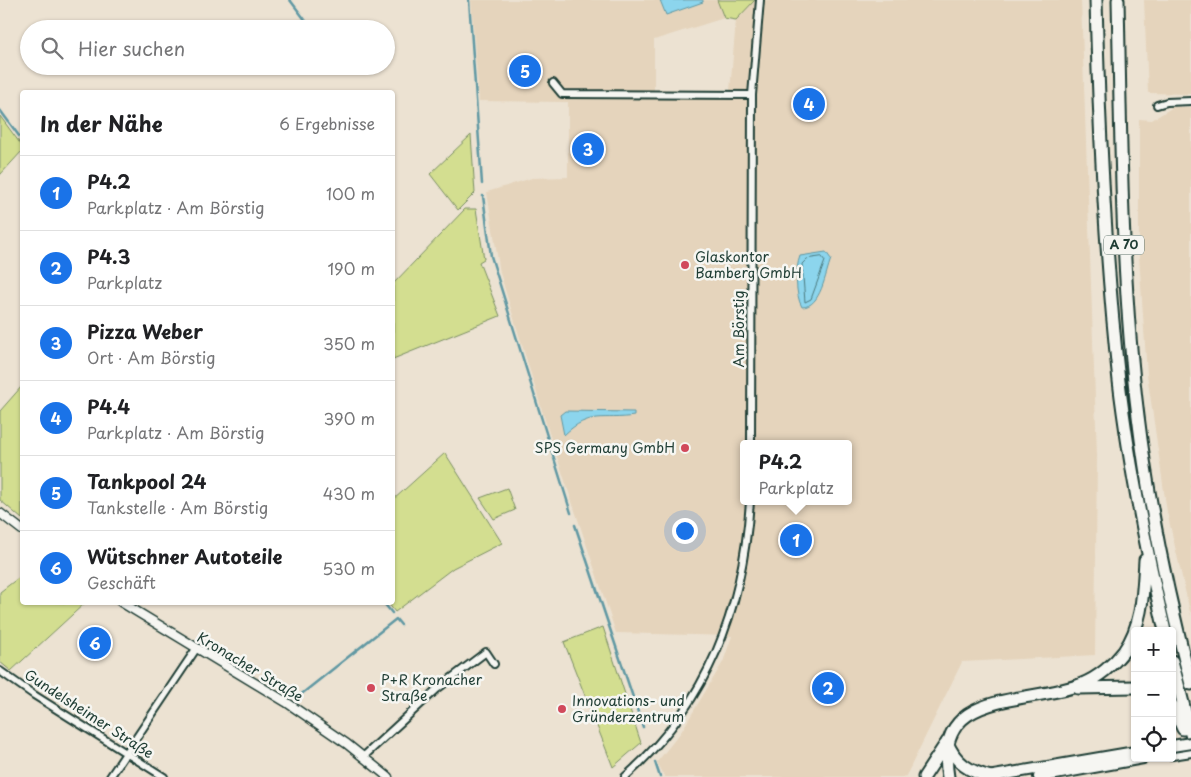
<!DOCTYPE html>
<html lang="de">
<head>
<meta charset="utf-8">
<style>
	:root { --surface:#fff; --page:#f2f2f2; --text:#202124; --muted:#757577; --line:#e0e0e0; --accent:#1a73e8 }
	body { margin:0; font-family:"Playpen Sans",sans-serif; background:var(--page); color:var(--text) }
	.controls { position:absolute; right:15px; bottom:15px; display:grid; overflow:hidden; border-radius:5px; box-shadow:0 1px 4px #0004 }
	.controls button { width:45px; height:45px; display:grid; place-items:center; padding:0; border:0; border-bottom:1px solid var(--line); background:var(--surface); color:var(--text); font:25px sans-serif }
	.you { position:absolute; left:684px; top:530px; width:18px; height:18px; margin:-12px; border:4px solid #fff; border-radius:50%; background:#1a73e8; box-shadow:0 0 0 8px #1a73e833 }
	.badge { display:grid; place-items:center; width:32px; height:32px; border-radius:50%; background:var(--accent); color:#fff; font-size:16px; font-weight:700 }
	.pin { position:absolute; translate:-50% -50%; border:2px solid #fff; box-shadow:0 1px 5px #0006 }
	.popup { position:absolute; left:740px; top:440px; width:112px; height:65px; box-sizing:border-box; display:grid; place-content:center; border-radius:5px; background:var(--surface); filter:drop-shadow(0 1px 4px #0005); font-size:16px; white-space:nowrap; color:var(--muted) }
	.popup b { font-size:19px; color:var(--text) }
	.popup::after { content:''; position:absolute; left:50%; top:100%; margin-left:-10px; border:10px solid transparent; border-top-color:var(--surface) }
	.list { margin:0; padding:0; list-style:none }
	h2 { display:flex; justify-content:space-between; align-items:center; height:65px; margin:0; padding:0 20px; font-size:21px }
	h2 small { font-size:16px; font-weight:400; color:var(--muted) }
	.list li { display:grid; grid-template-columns:32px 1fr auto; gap:15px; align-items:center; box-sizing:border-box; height:75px; padding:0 20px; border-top:1px solid var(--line) }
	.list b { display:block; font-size:19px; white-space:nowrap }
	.list p { margin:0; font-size:16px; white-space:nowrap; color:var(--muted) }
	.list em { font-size:16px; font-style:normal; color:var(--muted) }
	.icon { flex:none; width:28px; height:28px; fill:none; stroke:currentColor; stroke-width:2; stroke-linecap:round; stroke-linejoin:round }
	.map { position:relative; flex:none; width:1191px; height:777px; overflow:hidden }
	.search { position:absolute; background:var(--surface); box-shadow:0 1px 4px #0004; left:20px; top:20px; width:375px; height:55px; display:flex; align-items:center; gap:12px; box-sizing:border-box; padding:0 18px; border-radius:28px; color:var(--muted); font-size:19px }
	.panel { position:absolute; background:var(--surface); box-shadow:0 1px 4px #0004; left:20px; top:90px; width:375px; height:515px; border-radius:5px }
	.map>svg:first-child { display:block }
</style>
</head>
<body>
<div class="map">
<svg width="1191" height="777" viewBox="0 0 1191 777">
	<rect width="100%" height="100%" fill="#ece2d2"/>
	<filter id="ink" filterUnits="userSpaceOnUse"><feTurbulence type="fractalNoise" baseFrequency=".02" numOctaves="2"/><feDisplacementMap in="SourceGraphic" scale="10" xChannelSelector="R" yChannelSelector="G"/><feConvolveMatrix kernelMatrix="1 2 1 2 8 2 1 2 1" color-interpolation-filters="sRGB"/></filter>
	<g filter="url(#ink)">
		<path fill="#e5d4bc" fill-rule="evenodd" d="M471,0H717L724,18L654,40V91H730L736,20L755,0H1081L1097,455L1095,655L962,662L906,776L902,777H665L657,762L681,732L723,662L732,636L616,633L549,433L500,273L487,192L532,178L568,177V102L479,101ZM744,444H848V501H744Z
			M1144,0H1191V94L1148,93Z
			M1173,107H1191V616L1167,512L1147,374L1139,256V119L1152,120Z"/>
		<path fill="#d3de90" stroke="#798e62" d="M717,0H755L736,20L724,18Z
			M0,116L22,146V151L0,175Z
			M471,135L475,193L458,210L430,174Z
			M465,209H476L484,259L479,262L500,316L393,359V284Z
			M22,386V519L0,500V411Z
			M445,453L502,543L453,568L395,612L388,603L392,602L393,500Z
			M507,488L515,510L494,519L480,498Z
			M22,575V602L85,603L11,671L0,662V592Z
			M603,627L641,743L613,767L564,642Z"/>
		<path fill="#8cd5ed" stroke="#6098a3" d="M660,0H703V2L666,15Z
			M826,252L831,259C825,274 821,307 802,307C795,295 795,269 800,256Z
			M565,411L634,412V416C603,421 590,410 564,435L560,415Z"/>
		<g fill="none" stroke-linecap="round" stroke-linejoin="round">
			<path stroke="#4b7a7e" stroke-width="1" d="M822,257L825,261L811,299L805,302L802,264L807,259Z"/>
			<path stroke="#6098a3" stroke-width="2.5" d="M290,0L312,29
				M469,0L482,184
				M0,110L22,140
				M483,196L491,256L571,513
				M575,525L643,727
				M383,602L392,613
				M299,696L396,619L401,625
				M655,762L660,777"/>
			<g stroke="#1f3d34" stroke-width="10">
				<path id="minor" d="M553,83L562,94L752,95
					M1157,105L1167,102L1191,101
					M751,444L752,95L760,0
					M0,671L34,695L164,777
					M363,757L437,689L486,652L494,664
					M110,777L196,649
					M625,777C708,703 743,610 750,501"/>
			</g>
			<g stroke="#1f3d34" stroke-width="11">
				<path id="tertiary" d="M0,513L22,530
					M121,602L286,702L347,744L388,777"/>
			</g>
			<g stroke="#1f3d34" stroke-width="14">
				<path id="primary" d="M1172,754L1191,751
					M988,777L1135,752
					M1039,777L1143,758"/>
			</g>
			<g stroke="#1f3d34" stroke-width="15">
				<path id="motorway" d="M1096,0C1099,128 1105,255 1119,381C1129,465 1146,549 1165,631
					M1118,0C1121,139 1121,279 1138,416C1149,507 1168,596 1191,684
					M1172,661L1191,734
					M1078,688L1135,687
					M1172,705L1183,729
					M947,742C955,763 970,772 991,777
					M924,777L945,745
					M948,777C933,687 1027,706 1082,684C1098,678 1114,664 1124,651C1143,624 1143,591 1145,560"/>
			</g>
			<use href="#minor" stroke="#f6f6f2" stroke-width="6"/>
			<use href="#tertiary" stroke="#f6f6f2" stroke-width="8"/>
			<use href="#primary" stroke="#f6f6f2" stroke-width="10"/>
			<use href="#motorway" stroke="#f6f6f2" stroke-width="11"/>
			<g stroke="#1f3d34" stroke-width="14" stroke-linecap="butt">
				<path id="primary-bridge" d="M1172,746L1191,743"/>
			</g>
			<use href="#primary-bridge" stroke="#f6f6f2" stroke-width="10"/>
		</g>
	</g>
	<g fill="#d1495b" stroke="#f6f6f2" stroke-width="2">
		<circle cx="685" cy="265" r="5"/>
		<circle cx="685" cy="448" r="5"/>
		<circle cx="371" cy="688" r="5"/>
		<circle cx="562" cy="709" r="5"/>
	</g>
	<g text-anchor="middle" stroke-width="5" stroke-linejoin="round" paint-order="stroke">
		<rect fill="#f6f6f2" stroke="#60746d" stroke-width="1" x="1104" y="235.5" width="40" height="19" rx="4"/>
		<g font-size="12" font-weight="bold" fill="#1f3d34">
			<text x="1124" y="249">A 70</text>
		</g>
		<g font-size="14" fill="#1f3d34" stroke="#f6f6f2" text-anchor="start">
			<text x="695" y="262">Glaskontor<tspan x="695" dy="16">Bamberg GmbH</tspan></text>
			<text x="675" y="453" text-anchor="end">SPS Germany GmbH</text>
			<text x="381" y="685">P+R Kronacher<tspan x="381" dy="16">Straße</tspan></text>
			<text x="572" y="706">Innovations- und<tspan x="572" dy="16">Gründerzentrum</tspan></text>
		</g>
		<g font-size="14" fill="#1f3d34" stroke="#f6f6f2">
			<text transform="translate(739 329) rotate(-90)" y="5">Am Börstig</text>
			<text transform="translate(250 667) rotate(31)" y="5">Kronacher Straße</text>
			<text transform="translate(89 714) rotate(33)" y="5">Gundelsheimer Straße</text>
		</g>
	</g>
</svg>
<div class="controls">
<button>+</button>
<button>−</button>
<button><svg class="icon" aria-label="locate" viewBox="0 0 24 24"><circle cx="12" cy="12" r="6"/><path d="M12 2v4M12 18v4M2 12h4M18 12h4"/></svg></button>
</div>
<div class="you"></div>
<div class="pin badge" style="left:796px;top:540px">1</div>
<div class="popup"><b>P4.2</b>Parkplatz</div>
<div class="pin badge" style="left:828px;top:688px">2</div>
<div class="pin badge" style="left:588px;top:149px">3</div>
<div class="pin badge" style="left:809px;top:104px">4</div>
<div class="pin badge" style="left:525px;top:71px">5</div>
<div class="pin badge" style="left:95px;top:643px">6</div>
<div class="search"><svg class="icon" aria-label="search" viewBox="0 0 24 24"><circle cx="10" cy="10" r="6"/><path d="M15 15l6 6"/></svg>Hier suchen</div>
<section class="panel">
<h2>In der Nähe<small>6 Ergebnisse</small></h2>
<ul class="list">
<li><span class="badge">1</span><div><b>P4.2</b><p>Parkplatz · Am Börstig</p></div><em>100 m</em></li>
<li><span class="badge">2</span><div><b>P4.3</b><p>Parkplatz</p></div><em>190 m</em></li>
<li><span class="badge">3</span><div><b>Pizza Weber</b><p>Ort · Am Börstig</p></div><em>350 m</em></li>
<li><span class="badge">4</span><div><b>P4.4</b><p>Parkplatz · Am Börstig</p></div><em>390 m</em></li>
<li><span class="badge">5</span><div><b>Tankpool 24</b><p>Tankstelle · Am Börstig</p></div><em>430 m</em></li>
<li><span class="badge">6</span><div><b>Wütschner Autoteile</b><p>Geschäft</p></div><em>530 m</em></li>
</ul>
</section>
</div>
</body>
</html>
